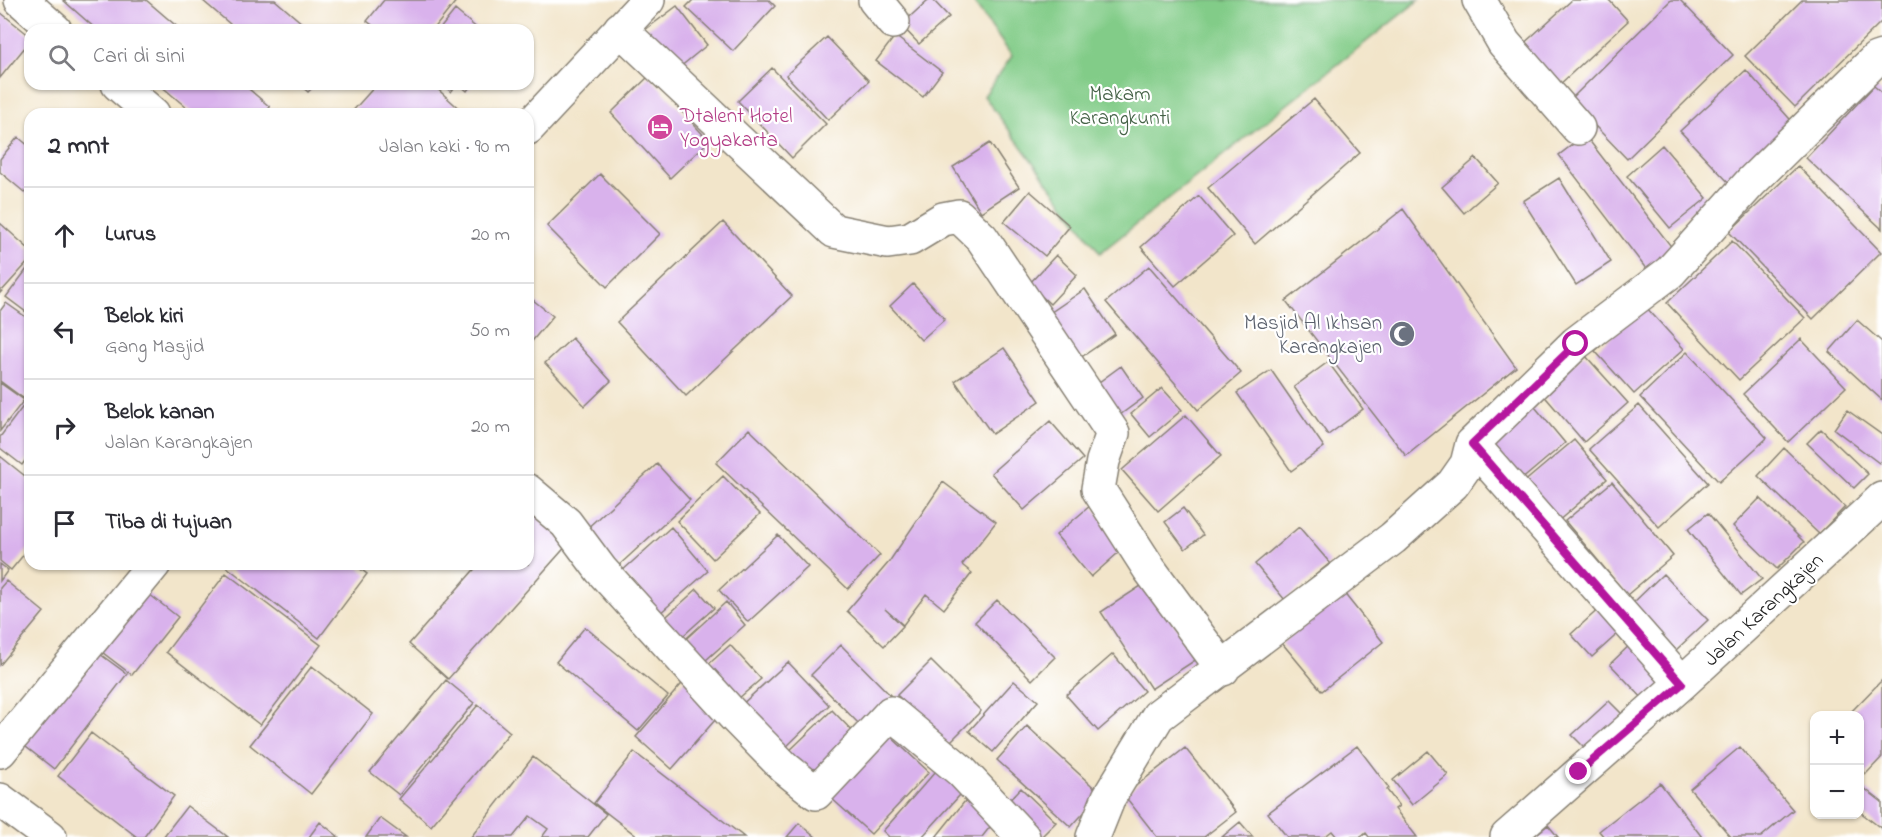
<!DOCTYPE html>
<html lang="id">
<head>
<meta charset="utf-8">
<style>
	:root { --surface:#fff; --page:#f2f2f3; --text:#2b2b33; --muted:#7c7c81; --line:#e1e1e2 }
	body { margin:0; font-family:"Indie Flower",sans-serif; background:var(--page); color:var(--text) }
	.controls { position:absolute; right:18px; bottom:18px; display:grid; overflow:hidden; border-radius:12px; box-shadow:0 2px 4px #0004 }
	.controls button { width:54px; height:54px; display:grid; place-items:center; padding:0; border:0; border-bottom:2px solid var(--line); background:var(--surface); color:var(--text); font:30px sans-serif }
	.stop { position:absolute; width:18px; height:18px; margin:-14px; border:4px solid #b5179e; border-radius:50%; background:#fff }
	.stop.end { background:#b5179e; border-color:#fff; box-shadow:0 2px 6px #0008 }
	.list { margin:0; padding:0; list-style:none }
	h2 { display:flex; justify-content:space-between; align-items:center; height:78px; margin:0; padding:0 24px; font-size:26px }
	h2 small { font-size:20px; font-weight:400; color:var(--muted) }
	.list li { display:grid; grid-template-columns:39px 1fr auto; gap:18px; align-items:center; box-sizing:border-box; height:96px; padding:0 24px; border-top:2px solid var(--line) }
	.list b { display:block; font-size:22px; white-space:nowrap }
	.list p { margin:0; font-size:20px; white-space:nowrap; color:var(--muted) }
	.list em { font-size:20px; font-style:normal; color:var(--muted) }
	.icon { flex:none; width:33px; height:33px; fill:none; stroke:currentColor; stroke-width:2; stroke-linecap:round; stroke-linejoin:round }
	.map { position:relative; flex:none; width:1882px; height:837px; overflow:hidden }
	.search { position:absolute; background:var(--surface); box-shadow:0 2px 4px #0004; left:24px; top:24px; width:510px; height:66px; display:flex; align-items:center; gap:15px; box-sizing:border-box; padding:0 21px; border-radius:18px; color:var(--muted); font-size:22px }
	.panel { position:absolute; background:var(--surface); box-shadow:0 2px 4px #0004; left:24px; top:108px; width:510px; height:462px; border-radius:18px }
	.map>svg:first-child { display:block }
</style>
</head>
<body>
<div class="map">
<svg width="1882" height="837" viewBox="0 0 1882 837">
	<rect width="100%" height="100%" fill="#fff"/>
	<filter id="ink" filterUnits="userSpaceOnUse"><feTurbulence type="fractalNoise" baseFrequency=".0167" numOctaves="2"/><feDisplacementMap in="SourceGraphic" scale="12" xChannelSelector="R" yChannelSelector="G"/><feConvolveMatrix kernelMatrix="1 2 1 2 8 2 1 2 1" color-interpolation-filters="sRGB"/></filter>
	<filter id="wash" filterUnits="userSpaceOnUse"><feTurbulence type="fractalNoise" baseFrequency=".008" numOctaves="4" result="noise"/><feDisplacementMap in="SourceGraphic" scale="24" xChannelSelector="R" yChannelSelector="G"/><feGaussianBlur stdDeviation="1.35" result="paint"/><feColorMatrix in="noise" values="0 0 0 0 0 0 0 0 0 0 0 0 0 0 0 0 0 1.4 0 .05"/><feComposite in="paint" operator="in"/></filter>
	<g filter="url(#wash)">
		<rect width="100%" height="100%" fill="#f2e5ca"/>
		<path fill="#82cc88" stroke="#4f7452" stroke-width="1.5" d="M972,0H1419L1100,253L984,96L1012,56Z"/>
		<g id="blocks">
			<path fill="#d9b2ec" d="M63,0H146L181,30H97Z
				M202,0H275L310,30H237Z
				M384,0H457L433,30H379L367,21Z
				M693,0H769L775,6L733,51L686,7Z
				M928,0H933L949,17L919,44L901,25Z
				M1572,0H1609L1628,21L1558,86L1521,46Z
				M1671,0H1680L1733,55L1627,159L1570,100Z
				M1802,0H1882V21L1795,107L1745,56Z
				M677,6L707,45L680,67L641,33Z
				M455,10L479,30H439Z
				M0,12L30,36V41L0,78Z
				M895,36L942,72L923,97L876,61Z
				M827,37L869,81L828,120L786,75Z
				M772,68L826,124L792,158L738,101Z
				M1746,70L1797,127L1732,186L1680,131Z
				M649,76L709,141L670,178L611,113Z
				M159,84H243L270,107L264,114H194Z
				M299,84H316L308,92Z
				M377,84H432L465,114H350Z
				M442,84H457L451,92Z
				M459,84H472L467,91Z
				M1874,86L1882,93V229L1806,158Z
				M1314,99L1360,153L1255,244L1208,188Z
				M1585,135L1677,254L1650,274L1559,155Z
				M18,137L30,147V197L0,172V159Z
				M990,143L1019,187L981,212L953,167Z
				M1662,145L1707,198L1670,228L1627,176Z
				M1476,158L1498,183L1464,213L1442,187Z
				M1798,166L1881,252L1813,319L1729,232Z
				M600,174L660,234L607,287L547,226Z
				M1559,178L1611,262L1576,285L1523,201Z
				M1030,191L1070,226L1045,256L1004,222Z
				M1199,196L1233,236L1175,286L1141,247Z
				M1403,209L1516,367L1406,456L1286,301Z
				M723,222L792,296L686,396L617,322Z
				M0,223L30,250V260L0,293Z
				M1732,241L1805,318L1739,380L1667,303Z
				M1056,255L1077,275L1050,304L1029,284Z
				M30,265V315L6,297Z
				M1149,266L1241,373L1198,410L1106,302Z
				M913,284L945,319L921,340L890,306Z
				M1085,289L1115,334L1077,360L1047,315Z
				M528,296L553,316L528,346Z
				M6,303L30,320V389L23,398L0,381V311Z
				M1645,306L1684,349L1634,394L1595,351Z
				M1857,320L1882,342V400L1829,352Z
				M572,338L611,381L585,406L545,363Z
				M1801,339L1846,387L1788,442L1743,394Z
				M1004,348L1040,401L992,434L955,381Z
				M1687,352L1767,438L1719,482L1640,397Z
				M1584,354L1628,403L1584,442L1541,392Z
				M1328,362L1363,409L1328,435L1294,387Z
				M1121,366L1143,398L1113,420L1091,388Z
				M1271,370L1324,447L1291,471L1237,393Z
				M0,383L24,400L0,431Z
				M1162,388L1182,410L1150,437L1131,414Z
				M30,397V454L22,465L0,448V437Z
				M1530,401L1565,443L1520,481L1485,438Z
				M1639,405L1708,483L1659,527L1589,449Z
				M1847,410L1882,435V459L1879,463L1834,429Z
				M1186,415L1221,456L1158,511L1122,470Z
				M1050,421L1083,459L1024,510L991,473Z
				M749,429L880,555L848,589L716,463Z
				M1821,429L1868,474L1854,488L1807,443Z
				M1574,440L1607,479L1557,522L1523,483Z
				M1784,448L1845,507L1819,534L1758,476Z
				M0,456L30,480V547L11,570L0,561Z
				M657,464L690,500L616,568L584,531Z
				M723,476L760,514L713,559L677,521Z
				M943,482L996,522L962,565L972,573L944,609L926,594L903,625L885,609L903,626L884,646L847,611L889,562Z
				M1612,482L1673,556L1627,595L1565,521Z
				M1760,498L1804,542L1777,569L1733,526Z
				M1091,505L1126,546L1091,577L1056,535Z
				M528,507L569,543L448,679L409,644L479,564H528Z
				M1183,508L1203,535L1185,549L1165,522Z
				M1708,513L1762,579L1741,595L1688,529Z
				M671,527L708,571L659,614L622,571Z
				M1299,527L1330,563L1285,600L1255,564Z
				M778,535L808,567L748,622L719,590Z
				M0,564L8,570L0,581Z
				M223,564H354L367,574L319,638Z
				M226,573L321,645L260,725L166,652Z
				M1663,574L1708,620L1676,650L1632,604Z
				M6,581L44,612L0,665V588Z
				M1147,582L1197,659L1151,689L1101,612Z
				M697,589L714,608L675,643L658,624Z
				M144,590L178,617L132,675L98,649Z
				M1343,592L1383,642L1322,691L1282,643Z
				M997,600L1055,657L1032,680L975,622Z
				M726,602L745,625L696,669L677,647Z
				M1602,606L1623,629L1592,657L1571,634Z
				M585,627L668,696L638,731L556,662Z
				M1635,640L1672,680L1647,703L1610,664Z
				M730,645L761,679L731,705L701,671Z
				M841,645L893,698L862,727L811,675Z
				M93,649L127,674L54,769L21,743Z
				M1113,654L1144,691L1098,731L1066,695Z
				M931,661L981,711L947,745L897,695Z
				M788,662L829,705L780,753L738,708Z
				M312,666L373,714L311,794L250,745Z
				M686,679L723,711L672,769L636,737Z
				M446,680L474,703L399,795L370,772Z
				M1882,680V757L1866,774L1860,767V716H1847Z
				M1014,681L1038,701L993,752L969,731Z
				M1609,701L1624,716L1588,751L1572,735Z
				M478,705L510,732L431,826L399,799Z
				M832,710L860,739L813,784L785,755Z
				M1027,726L1101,794L1071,827L997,760Z
				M91,733L174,796L144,837H137L58,776Z
				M889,735L929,772L871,834L830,797Z
				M1357,746L1389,788L1387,790L1399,806L1395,809L1417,837H1369L1366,833L1361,837H1337L1332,831L1324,837H1287L1268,813Z
				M1740,747L1793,810L1761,837H1731L1690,789Z
				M1185,748L1236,812L1204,837H1157L1124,795Z
				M1428,751L1448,775L1412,805L1393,780Z
				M634,752L744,837H638L594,803Z
				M533,757L606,814L588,837H542L548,829L530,816L513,837H471Z
				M944,762L969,785L922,837H889L883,831Z
				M1660,783L1702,837H1604L1599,831Z
				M1860,785L1882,802V829L1860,812Z
				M1021,788L1056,822L1041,837H1031L1001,809Z
				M969,796L997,818L982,837H936Z
				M187,806L228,837H163Z
				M380,818L406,837H366Z
				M320,822L339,837H309Z
				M1240,822L1253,837H1222Z
				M799,823L816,837H787Z
				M1548,825L1558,837H1533Z"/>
		</g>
	</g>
	<g filter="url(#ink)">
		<use href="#blocks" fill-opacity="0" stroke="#878073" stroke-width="1.5"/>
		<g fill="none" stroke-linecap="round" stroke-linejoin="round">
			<g stroke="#878073" stroke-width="36">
				<path id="minor" d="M21,0L55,30
					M875,0L893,22
					M1479,0L1504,43L1578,128
					M620,29L834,231L888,242L910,239L943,219L959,216L982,238L1113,433L1103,461L1098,489L1150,570L1223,669
					M118,84L153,114
					M528,128L648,0
					M1472,444L1682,683
					M528,491L566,523L601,570L734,716L785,768L816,793L891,713L961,771L1023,837
					M0,751L154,564
					M1093,837L1109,797L1158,716L1393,538L1453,484L1467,464L1472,444L1576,343L1670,272L1751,182L1876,59L1882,57
					M1507,837L1682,683L1882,499"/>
			</g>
			<g stroke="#878073" stroke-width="36">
				<path id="primary" d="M0,800L50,837"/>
			</g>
			<use href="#minor" stroke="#fff" stroke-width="33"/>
			<use href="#primary" stroke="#fff" stroke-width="33"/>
		</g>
	</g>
	<g fill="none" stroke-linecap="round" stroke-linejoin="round" filter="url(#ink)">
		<path stroke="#b5179e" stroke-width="8" d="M1576,344L1472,444L1682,684L1579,772"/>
	</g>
	<defs>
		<g id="hotel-disc" transform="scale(1.35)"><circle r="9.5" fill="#d1479c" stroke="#fff"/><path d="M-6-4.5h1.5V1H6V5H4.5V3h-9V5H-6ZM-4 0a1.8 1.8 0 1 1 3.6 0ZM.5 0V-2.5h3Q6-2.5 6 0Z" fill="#fff"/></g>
		<g id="mosque-disc" transform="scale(1.35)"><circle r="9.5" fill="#6b7280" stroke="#fff"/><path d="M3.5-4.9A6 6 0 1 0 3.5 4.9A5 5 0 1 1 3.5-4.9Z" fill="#fff"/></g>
	</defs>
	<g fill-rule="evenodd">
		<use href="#hotel-disc" x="660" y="127"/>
		<use href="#mosque-disc" x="1402" y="334"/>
	</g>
	<g text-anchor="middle" stroke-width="4.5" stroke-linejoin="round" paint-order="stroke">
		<g font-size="21" fill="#456247" stroke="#fff">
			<text x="1120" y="100">Makam<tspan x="1120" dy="24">Karangkunti</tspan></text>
		</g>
		<g font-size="21" fill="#b23c85" stroke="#fff" text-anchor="start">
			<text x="680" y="122">Dtalent Hotel<tspan x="680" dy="24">Yogyakarta</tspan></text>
		</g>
		<g font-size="21" fill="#5b616d" stroke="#fff" text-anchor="end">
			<text x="1382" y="329">Masjid Al Ikhsan<tspan x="1382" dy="24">Karangkajen</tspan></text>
		</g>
		<g font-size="21" fill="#1c1c1c" stroke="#fff">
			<text transform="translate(1763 609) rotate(-43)" y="7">Jalan Karangkajen</text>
		</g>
	</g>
</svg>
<div class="controls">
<button>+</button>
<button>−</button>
</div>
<div class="stop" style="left:1576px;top:344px"></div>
<div class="stop end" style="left:1579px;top:772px"></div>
<div class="search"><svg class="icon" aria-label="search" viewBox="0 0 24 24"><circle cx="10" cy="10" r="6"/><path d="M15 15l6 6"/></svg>Cari di sini</div>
<section class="panel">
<h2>2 mnt<small>Jalan kaki · 90 m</small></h2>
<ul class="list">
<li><svg class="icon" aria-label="ahead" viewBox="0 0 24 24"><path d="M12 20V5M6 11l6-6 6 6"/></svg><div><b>Lurus</b></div><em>20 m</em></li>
<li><svg class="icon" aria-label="left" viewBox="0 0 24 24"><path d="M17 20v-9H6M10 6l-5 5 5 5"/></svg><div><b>Belok kiri</b><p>Gang Masjid</p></div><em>50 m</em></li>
<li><svg class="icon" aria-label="right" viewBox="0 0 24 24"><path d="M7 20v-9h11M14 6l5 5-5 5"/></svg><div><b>Belok kanan</b><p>Jalan Karangkajen</p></div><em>20 m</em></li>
<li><svg class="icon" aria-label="arrive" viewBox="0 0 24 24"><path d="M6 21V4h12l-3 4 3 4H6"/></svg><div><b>Tiba di tujuan</b></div></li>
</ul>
</section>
</div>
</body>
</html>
